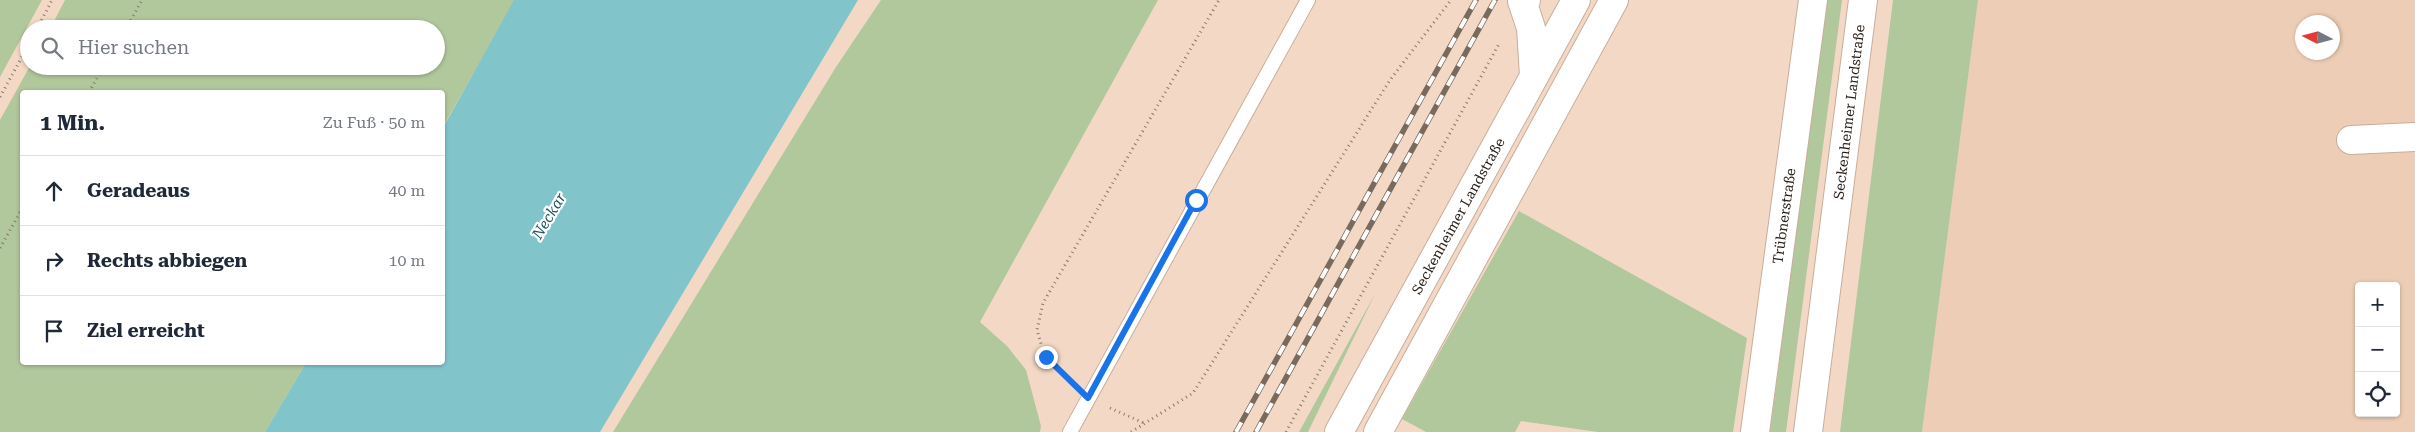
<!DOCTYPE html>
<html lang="de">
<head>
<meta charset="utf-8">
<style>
	:root { --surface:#fff; --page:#f6f6f7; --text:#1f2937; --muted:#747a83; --line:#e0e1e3 }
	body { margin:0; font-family:"Roboto Serif",serif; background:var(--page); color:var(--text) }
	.controls { position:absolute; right:15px; bottom:15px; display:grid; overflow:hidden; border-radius:5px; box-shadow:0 1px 4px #0004 }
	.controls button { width:45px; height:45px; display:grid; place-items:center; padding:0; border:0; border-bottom:1px solid var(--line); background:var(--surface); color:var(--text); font:25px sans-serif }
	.compass { position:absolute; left:2295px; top:15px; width:45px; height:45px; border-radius:50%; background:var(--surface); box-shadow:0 1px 4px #0004; rotate:276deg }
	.stop { position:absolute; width:15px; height:15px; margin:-11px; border:4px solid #1a73e8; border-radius:50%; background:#fff }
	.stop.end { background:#1a73e8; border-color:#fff; box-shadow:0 1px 5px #0008 }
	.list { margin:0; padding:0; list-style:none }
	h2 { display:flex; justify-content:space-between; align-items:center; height:65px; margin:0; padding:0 20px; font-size:21px }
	h2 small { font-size:16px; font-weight:400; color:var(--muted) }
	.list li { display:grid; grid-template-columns:32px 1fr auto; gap:15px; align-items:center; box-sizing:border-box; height:70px; padding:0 20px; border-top:1px solid var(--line) }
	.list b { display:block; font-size:19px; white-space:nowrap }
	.list em { font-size:16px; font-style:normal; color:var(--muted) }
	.icon { flex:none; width:28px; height:28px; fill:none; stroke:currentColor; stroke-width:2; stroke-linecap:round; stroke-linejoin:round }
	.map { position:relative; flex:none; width:2415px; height:432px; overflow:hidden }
	.search { position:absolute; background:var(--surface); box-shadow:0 1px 4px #0004; left:20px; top:20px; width:425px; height:55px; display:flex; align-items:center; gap:12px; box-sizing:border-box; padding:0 18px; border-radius:28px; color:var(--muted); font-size:19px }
	.panel { position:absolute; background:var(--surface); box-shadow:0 1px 4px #0004; left:20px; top:90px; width:425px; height:275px; border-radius:5px }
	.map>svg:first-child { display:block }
</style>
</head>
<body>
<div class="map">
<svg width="2415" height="432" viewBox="0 0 2415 432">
	<rect width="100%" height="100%" fill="#f3d9c5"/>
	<path fill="#edcdb5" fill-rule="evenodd" d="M1978,0H2415V432H1922ZM2302,22H2332V52H2302ZM2359,286H2396V413H2359Z"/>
	<path fill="#b1c79c" d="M0,0H42L0,77Z
		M65,0H515L443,127L442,92H22V362L306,363L265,432H0V120L30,66H436V29H50Z
		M881,0H1158L980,322L1007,346L1026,370L1041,426L1040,432H613L836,67Z
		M1827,0H1842L1786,432H1770Z
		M1893,0H1978L1922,432H1840Z
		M1519,211L1747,338L1733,432H1598L1521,421L1515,432H1426L1402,419Z
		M1375,294L1308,432H1299Z"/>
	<path fill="#81c5cb" d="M514,0H858L600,432H265L306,363L442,362L443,128Z"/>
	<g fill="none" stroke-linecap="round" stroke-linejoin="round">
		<g stroke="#c7ae9b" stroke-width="16">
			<path id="lane" d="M1070,432L1308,0"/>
		</g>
		<g stroke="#c7ae9b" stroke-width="30">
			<path id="street" d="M2351,140L2415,137
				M1378,432L1614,0
				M1755,432L1813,0"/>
		</g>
		<g stroke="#c7ae9b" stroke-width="30">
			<path id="secondary" d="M1526,0L1522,1L1531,28L1534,76
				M1339,432L1576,0
				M1808,432L1863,0"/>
		</g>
		<path stroke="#89786a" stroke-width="3" stroke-dasharray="1 4" stroke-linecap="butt" d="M37,29L52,0
			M126,29L142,0
			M89,92L104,66
			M0,97L29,44
			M0,248L22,209
			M1071,382L1045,357L1037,330L1043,303L1219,0
			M1110,408L1144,423
			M1131,432L1193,393L1390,80L1451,0
			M1286,432L1500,42"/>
		<use href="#lane" stroke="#fff" stroke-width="14"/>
		<use href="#street" stroke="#fff" stroke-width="28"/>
		<use href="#secondary" stroke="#fff" stroke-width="28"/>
		<g stroke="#7a6a5e" stroke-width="5.5">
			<path id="rail" d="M1236,432L1476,0
				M1256,432L1495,0"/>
		</g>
		<use href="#rail" stroke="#fff" stroke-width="4" stroke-dasharray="11" stroke-linecap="butt"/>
	</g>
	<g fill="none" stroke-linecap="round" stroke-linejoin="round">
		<path stroke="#1a73e8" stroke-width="6" d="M1046,357L1088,398L1196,200"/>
	</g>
	<g text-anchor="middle" stroke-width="4.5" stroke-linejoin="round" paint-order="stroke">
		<g font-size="14" fill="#271e17" stroke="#fff">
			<text transform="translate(1849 112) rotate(-83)" y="5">Seckenheimer Landstraße</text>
			<text transform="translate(1458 216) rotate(-61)" y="5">Seckenheimer Landstraße</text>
			<text transform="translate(1784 216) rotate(-82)" y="5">Trübnerstraße</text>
		</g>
		<g font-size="15" font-style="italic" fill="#1a5459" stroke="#fff">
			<text transform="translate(549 216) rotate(-59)" y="5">Neckar</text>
		</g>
	</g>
</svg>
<div class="controls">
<button>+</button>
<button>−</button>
<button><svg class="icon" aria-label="locate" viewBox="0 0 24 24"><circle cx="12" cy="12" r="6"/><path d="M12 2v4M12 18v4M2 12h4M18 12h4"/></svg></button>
</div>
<svg class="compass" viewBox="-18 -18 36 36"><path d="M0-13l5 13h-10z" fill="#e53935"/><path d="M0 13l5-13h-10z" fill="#747a83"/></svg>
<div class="stop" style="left:1196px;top:200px"></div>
<div class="stop end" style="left:1046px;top:357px"></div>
<div class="search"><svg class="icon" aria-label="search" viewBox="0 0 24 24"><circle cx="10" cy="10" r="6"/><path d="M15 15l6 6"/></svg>Hier suchen</div>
<section class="panel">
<h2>1 Min.<small>Zu Fuß · 50 m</small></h2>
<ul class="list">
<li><svg class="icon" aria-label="ahead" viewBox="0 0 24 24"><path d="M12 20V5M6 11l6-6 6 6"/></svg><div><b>Geradeaus</b></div><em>40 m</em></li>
<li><svg class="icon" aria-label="right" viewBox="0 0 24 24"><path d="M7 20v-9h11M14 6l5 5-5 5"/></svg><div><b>Rechts abbiegen</b></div><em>10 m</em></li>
<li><svg class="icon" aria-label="arrive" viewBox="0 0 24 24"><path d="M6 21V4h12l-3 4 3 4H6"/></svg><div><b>Ziel erreicht</b></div></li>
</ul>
</section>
</div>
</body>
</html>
